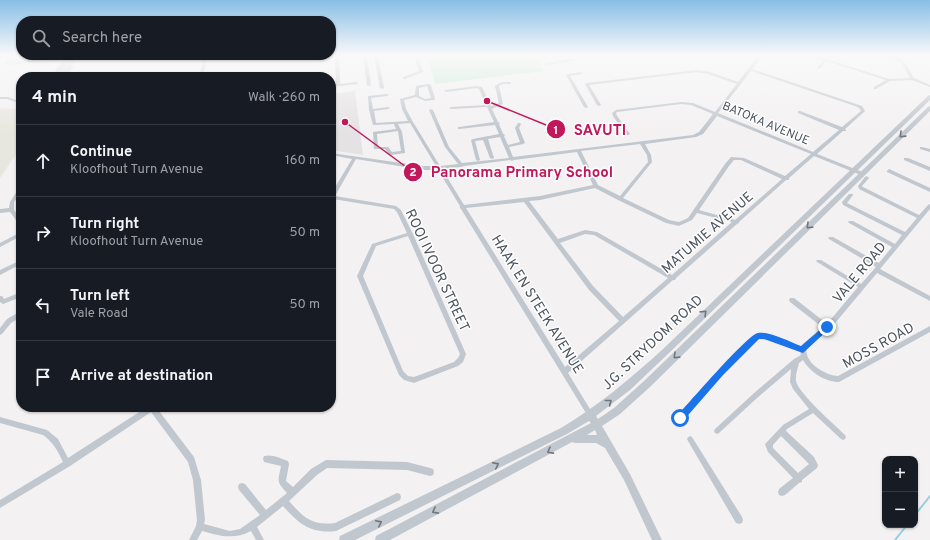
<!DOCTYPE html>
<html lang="en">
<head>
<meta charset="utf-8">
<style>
	:root { --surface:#171b24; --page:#20242c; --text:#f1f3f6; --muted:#9ea1a6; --line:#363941 }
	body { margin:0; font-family:Overpass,sans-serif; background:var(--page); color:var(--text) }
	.controls { position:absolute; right:12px; bottom:12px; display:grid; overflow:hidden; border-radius:8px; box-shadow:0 1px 3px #0004 }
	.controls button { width:36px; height:36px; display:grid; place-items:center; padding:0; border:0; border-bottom:1px solid var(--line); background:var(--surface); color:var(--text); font:20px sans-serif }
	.stop { position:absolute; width:12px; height:12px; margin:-9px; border:3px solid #1a73e8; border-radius:50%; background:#fff }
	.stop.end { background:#1a73e8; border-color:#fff; box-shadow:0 1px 4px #0008 }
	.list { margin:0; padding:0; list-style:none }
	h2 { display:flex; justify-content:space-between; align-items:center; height:52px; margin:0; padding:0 16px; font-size:17px }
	h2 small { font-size:13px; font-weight:400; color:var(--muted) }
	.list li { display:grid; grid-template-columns:26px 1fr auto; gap:12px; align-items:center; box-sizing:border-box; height:72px; padding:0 16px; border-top:1px solid var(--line) }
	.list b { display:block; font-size:15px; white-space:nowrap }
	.list p { margin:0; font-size:13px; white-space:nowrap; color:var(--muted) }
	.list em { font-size:13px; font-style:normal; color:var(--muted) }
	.icon { flex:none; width:22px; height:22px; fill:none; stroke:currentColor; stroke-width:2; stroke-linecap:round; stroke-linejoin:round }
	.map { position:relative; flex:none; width:930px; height:540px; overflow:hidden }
	.search { position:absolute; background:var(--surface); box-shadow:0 1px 3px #0004; left:16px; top:16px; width:320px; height:44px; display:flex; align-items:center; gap:10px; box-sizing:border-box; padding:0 14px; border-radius:16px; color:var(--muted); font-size:15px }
	.panel { position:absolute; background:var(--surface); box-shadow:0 1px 3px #0004; left:16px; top:72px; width:320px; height:340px; border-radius:16px }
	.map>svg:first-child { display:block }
</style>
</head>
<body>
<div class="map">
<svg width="930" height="540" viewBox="0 0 930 540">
	<rect width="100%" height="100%" fill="#f3f1f1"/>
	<path fill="#e8e7df" d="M0,108L21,110V147L0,178Z"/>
	<path fill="#e4e2e2" d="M355,91L363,155L331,150V94Z"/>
	<path fill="#c6ead6" d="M427,56H535L544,71L435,84Z"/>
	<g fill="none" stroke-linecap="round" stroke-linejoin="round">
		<path stroke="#98cee2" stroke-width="2" d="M915,515L930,496
			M895,540L907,525"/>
	</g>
	<path fill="#cbcdd3" stroke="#d6d7db" d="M41,56L47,57L79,56L70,67L74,66L66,77H54L55,75H53L63,60L51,61L48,63L24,62L22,64H4L9,59Z"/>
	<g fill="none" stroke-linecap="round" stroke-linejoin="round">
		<path fill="#c1c7ce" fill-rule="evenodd" d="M204,56H208L203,77H199Z
			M335,56H339L340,84L356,82L358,83L357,84L331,87V85L336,84Z
			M363,56H367L371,85L369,86L367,85Z
			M374,56H378L384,88L383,89L380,88Z
			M414,56H418L423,72L405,79H403V77L419,71Z
			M758,56H762L752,69L862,106L865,111L864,112L845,129L846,130V131H843L817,154L865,173V174L863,176L861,175L814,156L789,178V180H786L739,222V223L737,224L676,278L675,280H673L568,373L593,414L594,416L593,418L591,419L589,418L461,209L460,208V206L438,170H423L356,159L335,196L396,206L401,210L413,234L466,354L463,362L458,366L414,383L404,380L399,375L357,276L372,244L407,233L397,212L394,209L333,199L331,200V194L352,159L331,155V153L423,166H436L410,123L398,124L402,132L405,152V153L391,155H389L385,149H374L373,132L396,129L394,124L373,125L369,110L368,96L387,94L389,95L387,96L371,98L373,109L388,107L390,108L388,109L374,111L376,123L408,121L402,109L400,99L415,95L416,86L428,84L431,85L435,99L434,100L425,101L416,97L404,100L406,109L413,122L440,166L458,164L445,147L429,110L431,109L433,110L449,147L462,163L509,158L500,137L488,139L494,158L492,159L490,158L483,140L475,141L480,160L478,161L476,160L471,140L473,139L499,134L495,125L459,129L457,128L459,127L494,122L487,107L451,109L449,108L451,107L486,105L479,89L477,88L446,92L444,91L445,90L477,86L482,87L491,106L499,103L495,86L496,85L502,82H511V84H503L499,86L503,104L492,109L498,122L500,123L499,124L503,134L505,135L504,136L508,145L520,142L515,128L518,123H520L521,124L519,128L525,143L523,144L509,147L513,157L693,135L699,132L713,114L691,105L681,104L617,112L616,113L617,116L630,134L628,135H626L613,116L612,113L616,110L681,102L693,103L715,112L737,84L708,74L697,72L589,85L601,105L599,106L597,105L585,84L587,83L697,70L710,72L738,82ZM751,71L855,106L859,108L861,111L842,127L800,111H798V113L839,130L813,152L718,113ZM427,86L431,98L425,99L419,96V88ZM717,116L811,154L785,176L744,158L731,157L725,164L688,218L679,222L669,220L623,198L652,162L651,155L645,144L696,137L703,134ZM398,131L401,151L392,152L388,147H378L377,134ZM640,144L647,155L648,162L620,196L598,185L581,151ZM577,152L593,185L540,196L464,205L442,169L460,167H462L464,166L510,160L512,161L514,160ZM734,160H741L782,179L735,220L699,210L729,166ZM595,188L618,200L666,223L679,226L681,225L692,220L697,213L732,222L672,275L597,232L585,230L558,239L529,201L540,200ZM524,202L589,290L619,321L565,367L466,208ZM585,234L594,235L668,278L623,317L593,286L560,243ZM408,236L460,354L458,358L454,362L414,377L408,376L403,371L363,276L376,246Z
			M811,56H817L889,79L910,78L902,63L886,56C904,56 906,65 914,78L930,85V87L912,80L890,81L876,89H874V87L886,80L826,61L820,69H818L817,68L823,60Z
			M573,59L575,60L574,61L546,65L544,64L546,63Z
			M581,72L583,73L582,74L570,76L588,107L586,108L584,107L566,75L568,74Z
			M0,97H8L21,102V104L7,99H0Z
			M920,147H922L930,149V152L920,149Z
			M904,158H908L930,167V171L904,160Z
			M889,169L930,188V192L887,172V171Z
			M867,176L869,178L862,186L863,187L919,215L928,205L930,204V209L880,269L930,296V301L877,273L836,322L807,348C803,362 826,376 838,376L930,326V332L839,382C825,382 810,372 803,360L799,363C798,368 795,375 796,381C798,393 835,425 845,435L846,437L845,439L843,440L841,439L813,413L787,429L786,431L814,457L818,465L817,468L802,480V482L799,483L785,495L782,496L779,495L778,492L779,489L793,478L768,452L765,444L767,442L783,425L809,409L793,389L790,382L791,369L757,398L719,433L717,434L715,433L714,431L715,429L753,394L794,359L801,355L800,352L769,340L758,339L723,375L682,420L680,421L678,420L677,418L678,416L719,371L755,334C769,331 788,342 802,347L803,344L822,327L790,302L789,300L790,298H794L826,323L832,318L858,287L817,262L816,261L817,260H821L861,284L876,267L829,239L828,238L829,237H833L879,263L892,247L849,223L848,222L849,221H853L895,244L902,235L843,205L842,202L849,194H853V195L847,203L905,232L917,218L859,189L858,186L865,177ZM781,436L809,464L798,473L773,448V445Z
			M21,187V193L14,202V210L21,219V225L19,224L10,212L0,213V209L9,208L10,202L19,188Z
			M21,232V236L0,247V243Z
			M21,260V264L0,275V270Z
			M21,292V297L3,304L0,302V296H2L4,299Z
			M19,312H21V317L11,323L2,334L0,335V328L7,319Z
			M147,407H156L194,457L201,480L205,520L204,524L230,531L240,529L260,515L239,490L238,487L239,484L242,483L245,484L266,510L287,493C276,481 278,482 281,466L264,462L263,459L264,456C272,454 280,458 288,461L289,464L286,481L293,487L311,469L326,460L407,462L430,468L433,469L434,472L433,475L430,476L407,470L327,468L317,475L289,501C304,518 312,526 335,523L397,493L400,494L401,497L400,500L336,531C311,534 299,524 283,506L257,527L264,540H256L251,531C234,540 220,536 202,531L197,540H189L196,526L197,520L193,480L188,462L151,412L70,466L0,508V500L63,462C58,451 53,442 43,435L0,423V417L47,430L58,439L68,458Z
			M690,436L692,437L742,517L743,520L742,523L739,524L736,523L688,441L687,439L688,437Z"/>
		<path fill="#c1c7ce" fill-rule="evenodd" d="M930,95V100L668,354L630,390L596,416L598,419L614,408L644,381L928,107L930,106V111L650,387L620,414L602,426L630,474L662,540H652L624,480L605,448L596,443H575L572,442L390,540H375L376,536L591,423L589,421L567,434L355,540H339L340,536L561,428C598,406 630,379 662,350L928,96ZM595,430L597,435H587Z"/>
	</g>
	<defs><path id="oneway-chevron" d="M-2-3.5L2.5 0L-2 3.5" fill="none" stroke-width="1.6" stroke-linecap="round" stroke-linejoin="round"/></defs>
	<g stroke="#6e767e">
		<use href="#oneway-chevron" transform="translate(902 135) rotate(136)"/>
		<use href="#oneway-chevron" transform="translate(809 226) rotate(136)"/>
		<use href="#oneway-chevron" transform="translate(704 313) rotate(-44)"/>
		<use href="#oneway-chevron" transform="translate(676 356) rotate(136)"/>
		<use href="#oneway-chevron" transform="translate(609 402) rotate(-38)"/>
		<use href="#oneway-chevron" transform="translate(550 451) rotate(151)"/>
		<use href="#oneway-chevron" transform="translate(496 465) rotate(-26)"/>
		<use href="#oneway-chevron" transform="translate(435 511) rotate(152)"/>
		<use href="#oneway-chevron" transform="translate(379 523) rotate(-26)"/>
	</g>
	<linearGradient id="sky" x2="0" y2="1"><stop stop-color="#88bee6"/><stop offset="0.42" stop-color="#faf9f9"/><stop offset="1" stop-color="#faf9f9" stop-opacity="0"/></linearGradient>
	<rect width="930" height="132" fill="url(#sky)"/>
	<path fill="#1a73e8" d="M827,324L829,325V329L803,353L764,339H759L723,375L683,421H677V416C688,404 748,334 758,333C769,331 790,342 801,346Z"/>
	<g text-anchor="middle" stroke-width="3" stroke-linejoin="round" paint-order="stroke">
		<g font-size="12" fill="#4b535c" stroke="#fff">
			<text transform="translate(766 123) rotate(23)" y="4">BATOKA AVENUE</text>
		</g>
		<g font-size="14" fill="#4b535c" stroke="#fff">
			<text transform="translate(707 232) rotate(-41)" y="5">MATUMIE AVENUE</text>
			<text transform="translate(438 270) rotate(65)" y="5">ROOI IVOOR STREET</text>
			<text transform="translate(859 272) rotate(-50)" y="5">VALE ROAD</text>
			<text transform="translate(538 304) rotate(58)" y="5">HAAK EN STEEK AVENUE</text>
			<text transform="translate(652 342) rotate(-43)" y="5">J.G. STRYDOM ROAD</text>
			<text transform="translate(878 345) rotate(-29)" y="5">MOSS ROAD</text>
		</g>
	</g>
	<path fill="none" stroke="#c2185b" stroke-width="1.5" d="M487 101L556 129M345 122L413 172"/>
	<g fill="#c2185b" stroke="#fff" stroke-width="1.5">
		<circle cx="487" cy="101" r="4"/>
		<circle cx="345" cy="122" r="4"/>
		<circle cx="556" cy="129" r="10"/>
		<circle cx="413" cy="172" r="10"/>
	</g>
	<g font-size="12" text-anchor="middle" font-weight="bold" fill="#fff">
		<text x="556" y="134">1</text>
		<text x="413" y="176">2</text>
	</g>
	<g font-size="15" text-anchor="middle" font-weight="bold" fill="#c2185b" stroke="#fff" stroke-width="3" stroke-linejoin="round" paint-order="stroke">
		<text x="600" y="135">SAVUTI</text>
		<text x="522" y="177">Panorama Primary School</text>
	</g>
</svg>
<div class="controls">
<button>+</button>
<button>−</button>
</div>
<div class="stop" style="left:680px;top:418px"></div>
<div class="stop end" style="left:827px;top:327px"></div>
<div class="search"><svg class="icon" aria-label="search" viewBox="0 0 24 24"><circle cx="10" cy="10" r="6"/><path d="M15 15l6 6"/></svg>Search here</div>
<section class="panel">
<h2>4 min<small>Walk · 260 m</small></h2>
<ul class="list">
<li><svg class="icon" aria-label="ahead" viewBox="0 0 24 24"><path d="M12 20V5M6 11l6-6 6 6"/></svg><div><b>Continue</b><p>Kloofhout Turn Avenue</p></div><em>160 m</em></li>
<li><svg class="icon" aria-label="right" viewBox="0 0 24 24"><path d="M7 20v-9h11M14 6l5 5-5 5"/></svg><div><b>Turn right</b><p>Kloofhout Turn Avenue</p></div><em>50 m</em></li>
<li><svg class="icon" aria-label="left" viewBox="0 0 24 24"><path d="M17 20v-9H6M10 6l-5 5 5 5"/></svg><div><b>Turn left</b><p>Vale Road</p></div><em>50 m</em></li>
<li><svg class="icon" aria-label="arrive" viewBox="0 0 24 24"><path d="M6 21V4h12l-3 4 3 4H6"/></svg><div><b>Arrive at destination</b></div></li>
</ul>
</section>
</div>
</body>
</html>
